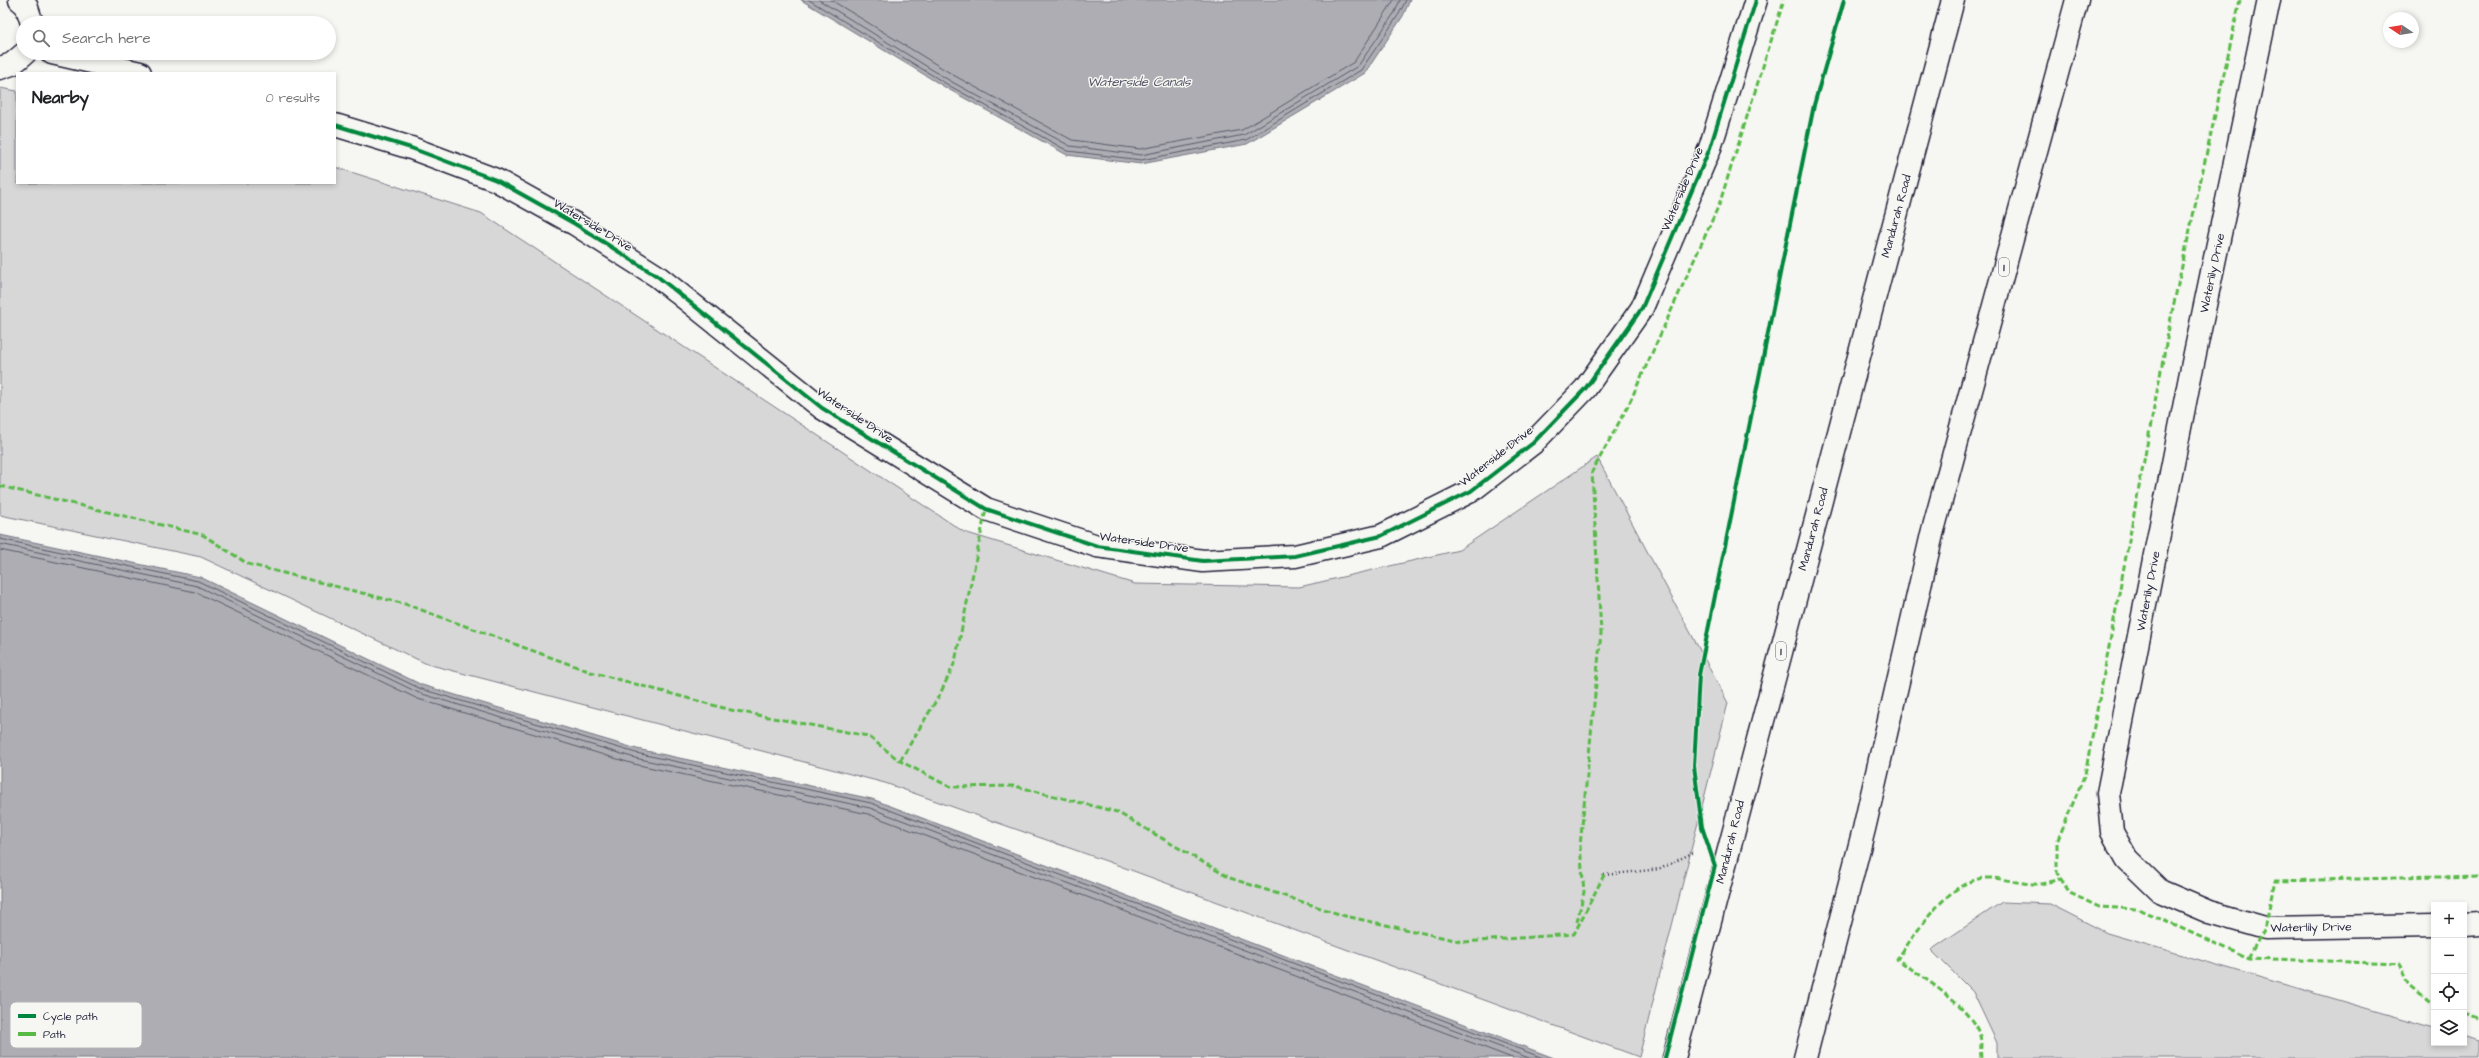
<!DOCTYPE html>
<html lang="en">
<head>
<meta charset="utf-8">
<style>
	:root { --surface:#fff; --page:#f2f2f2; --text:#202124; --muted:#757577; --line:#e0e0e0 }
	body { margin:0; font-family:"Architects Daughter",sans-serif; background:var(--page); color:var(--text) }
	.controls { position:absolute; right:12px; bottom:12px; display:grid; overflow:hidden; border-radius:0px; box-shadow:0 2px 6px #0003 }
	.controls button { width:36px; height:36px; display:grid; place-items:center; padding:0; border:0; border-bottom:1px solid var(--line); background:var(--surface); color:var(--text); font:20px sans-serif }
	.compass { position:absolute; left:2383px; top:12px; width:36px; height:36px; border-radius:50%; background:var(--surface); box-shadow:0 2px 6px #0003; rotate:282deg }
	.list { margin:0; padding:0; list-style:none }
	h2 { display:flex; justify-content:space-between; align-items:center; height:52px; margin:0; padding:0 16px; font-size:17px }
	h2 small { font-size:13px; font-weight:400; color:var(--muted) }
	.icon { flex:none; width:22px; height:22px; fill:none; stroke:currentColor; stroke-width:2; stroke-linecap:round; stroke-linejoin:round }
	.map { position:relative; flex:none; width:2479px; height:1058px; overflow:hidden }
	.search { position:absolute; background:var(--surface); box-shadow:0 2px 6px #0003; left:16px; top:16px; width:320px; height:44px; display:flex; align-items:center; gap:10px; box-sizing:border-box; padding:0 14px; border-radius:22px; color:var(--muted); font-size:15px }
	.panel { position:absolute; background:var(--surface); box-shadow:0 2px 6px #0003; left:16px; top:72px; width:320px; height:112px; border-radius:0px }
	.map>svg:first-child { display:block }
</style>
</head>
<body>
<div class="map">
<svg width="2479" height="1058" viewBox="0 0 2479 1058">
	<rect width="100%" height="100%" fill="#f6f6f2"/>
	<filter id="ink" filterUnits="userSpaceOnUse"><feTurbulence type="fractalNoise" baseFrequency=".025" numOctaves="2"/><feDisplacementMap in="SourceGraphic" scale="8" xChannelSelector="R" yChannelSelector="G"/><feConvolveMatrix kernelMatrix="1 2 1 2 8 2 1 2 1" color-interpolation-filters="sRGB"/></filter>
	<g filter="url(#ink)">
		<path fill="#d7d7d7" stroke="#7c7c89" d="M0,88L17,91V183H335V167L481,213L964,532L1135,584L1299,587L1459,550L1597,457L1728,703L1639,1057L1109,862L885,783L427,664L201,557L0,515Z
			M2002,902L2050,904L2107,933L2434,1028V1043H2464V1036L2479,1041V1058H1997V1043L1973,992L1931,950Z"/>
		<path fill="#adadb3" stroke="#757583" d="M801,0H1410L1403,16L1365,73L1247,144L1141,164L1067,155L948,89Z
			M0,535L200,577L422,685L637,749L872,799L1554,1058H0Z"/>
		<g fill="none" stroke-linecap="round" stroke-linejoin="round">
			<path stroke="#5a5a6b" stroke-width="1" d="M809,0L950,86L1068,151L1141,160L1246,140L1361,70L1399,14L1406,0
				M819,0L952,82L1070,146L1141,155L1244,135L1358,66L1395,12L1400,0
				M831,0L955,76L1072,140L1140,149L1242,130L1354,62L1394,0
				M0,539L198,581L421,689L636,753L871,803L1543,1058
				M0,544L197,586L419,693L635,758L870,808L1529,1058
				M0,550L195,592L418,699L634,764L868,814L1512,1058"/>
			<g stroke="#22223b" stroke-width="25">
				<path id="minor" d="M20,0L26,5L32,23
					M2269,0L2190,377L2108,793L2112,832L2127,859L2160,891L2209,912L2265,928L2434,925
					M52,53L140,73
					M0,68L12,64L25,53
					M335,125L411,148L496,180L575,224L657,276L822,408L986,509L1097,546L1203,561L1295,556L1381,536L1471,491L1533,443L1585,389L1642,308L1710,148L1756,0
					M2464,925L2479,924"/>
			</g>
			<g stroke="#22223b" stroke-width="25">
				<path id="highway" d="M1674,1058L1953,0
					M1805,1058L1864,829L1932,534L2077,0"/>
			</g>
			<path stroke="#22223b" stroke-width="2.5" stroke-dasharray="1 3" stroke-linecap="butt" d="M1604,875L1660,869L1694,852"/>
			<use href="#minor" stroke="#f6f6f2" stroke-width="22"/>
			<use href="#highway" stroke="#f6f6f2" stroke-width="22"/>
			<path stroke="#58b947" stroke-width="3" stroke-dasharray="6 3" stroke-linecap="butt" d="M2240,0L2172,312L2085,774L2057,842V873L2070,893L2099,907L2138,909L2248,958L2399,964L2406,981L2434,1004
				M0,486L203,535L248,564L405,604L591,672L731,710L868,736L900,761L950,787L1015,786L1117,812L1230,878L1345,916L1464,942L1574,934L1604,875
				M900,761L940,694L955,662L986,509
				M1577,922L1584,892L1580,846L1601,633L1592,472L1628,406L1719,205L1784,0
				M2248,958L2265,928L2275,881L2479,876
				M2464,1012L2479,1017
				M1981,1058C1980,1052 1982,1042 1980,1036C1971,1007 1921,976 1897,959C1918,931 1951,875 1991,878C2007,879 2025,885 2040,884C2047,883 2054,880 2061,879"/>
			<g stroke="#f6f6f2" stroke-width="6">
				<path id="cycleway" d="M335,125L411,148L496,180L575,224L657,276L822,408L986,509L1097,546L1203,561L1295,556L1381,536L1471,491L1533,443L1585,389L1642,308L1710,148L1756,0
					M1665,1058L1715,866L1702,827L1694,766L1699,675L1814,105L1844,0"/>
			</g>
			<use href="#cycleway" stroke="#00873e" stroke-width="4"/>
		</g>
	</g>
	<g text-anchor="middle" stroke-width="3" stroke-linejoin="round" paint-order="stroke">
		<g fill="#f6f6f2" stroke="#626272" stroke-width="1">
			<rect x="1999" y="258" width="10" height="18" rx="3"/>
			<rect x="1776" y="642" width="10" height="18" rx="3"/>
		</g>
		<g font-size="11" font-weight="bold" fill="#22223b">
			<text x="2004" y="271">1</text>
			<text x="1781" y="655">1</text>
		</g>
		<g font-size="12" fill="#22223b" stroke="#f6f6f2">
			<text transform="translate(1682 189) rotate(-67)" y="4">Waterside Drive</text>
			<text transform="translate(1896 216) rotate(-75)" y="4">Mandurah Road</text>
			<text transform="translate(593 225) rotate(31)" y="4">Waterside Drive</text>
			<text transform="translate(2212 273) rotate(-78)" y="4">Waterlily Drive</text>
			<text transform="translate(855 415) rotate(34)" y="4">Waterside Drive</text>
			<text transform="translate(1496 456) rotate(-38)" y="4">Waterside Drive</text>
			<text transform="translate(1813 529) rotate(-75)" y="4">Mandurah Road</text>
			<text transform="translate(1144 542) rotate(8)" y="4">Waterside Drive</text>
			<text transform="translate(2148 591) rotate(-79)" y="4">Waterlily Drive</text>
			<text transform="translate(1730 842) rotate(-76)" y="4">Mandurah Road</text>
			<text transform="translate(2311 927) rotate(-1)" y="4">Waterlily Drive</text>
		</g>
		<g font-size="13" font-style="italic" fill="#535365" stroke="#f6f6f2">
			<text x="1139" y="86">Waterside Canals</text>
		</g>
	</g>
	<rect x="10" y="1002" width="132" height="46" rx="6" fill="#f6f6f2" stroke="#b6b6bb" stroke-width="1"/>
	<rect x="18" y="1014" width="18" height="4" fill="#00873e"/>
	<rect x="18" y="1032" width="18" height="4" fill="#58b947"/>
	<g font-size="11" fill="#22223b">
		<text x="43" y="1020">Cycle path</text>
		<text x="43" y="1038">Path</text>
	</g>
</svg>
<div class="controls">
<button>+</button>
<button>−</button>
<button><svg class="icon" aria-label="locate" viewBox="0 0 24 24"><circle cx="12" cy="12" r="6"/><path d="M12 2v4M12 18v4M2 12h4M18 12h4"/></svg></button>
<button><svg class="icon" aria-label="layers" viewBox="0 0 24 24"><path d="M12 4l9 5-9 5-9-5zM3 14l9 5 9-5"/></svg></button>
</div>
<svg class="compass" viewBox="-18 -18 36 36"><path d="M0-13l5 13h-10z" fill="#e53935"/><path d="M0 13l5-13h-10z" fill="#757577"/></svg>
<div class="search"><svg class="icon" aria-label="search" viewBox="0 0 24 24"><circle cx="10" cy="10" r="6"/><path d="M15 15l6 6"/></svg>Search here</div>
<section class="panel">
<h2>Nearby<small>0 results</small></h2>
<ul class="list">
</ul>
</section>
</div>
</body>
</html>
